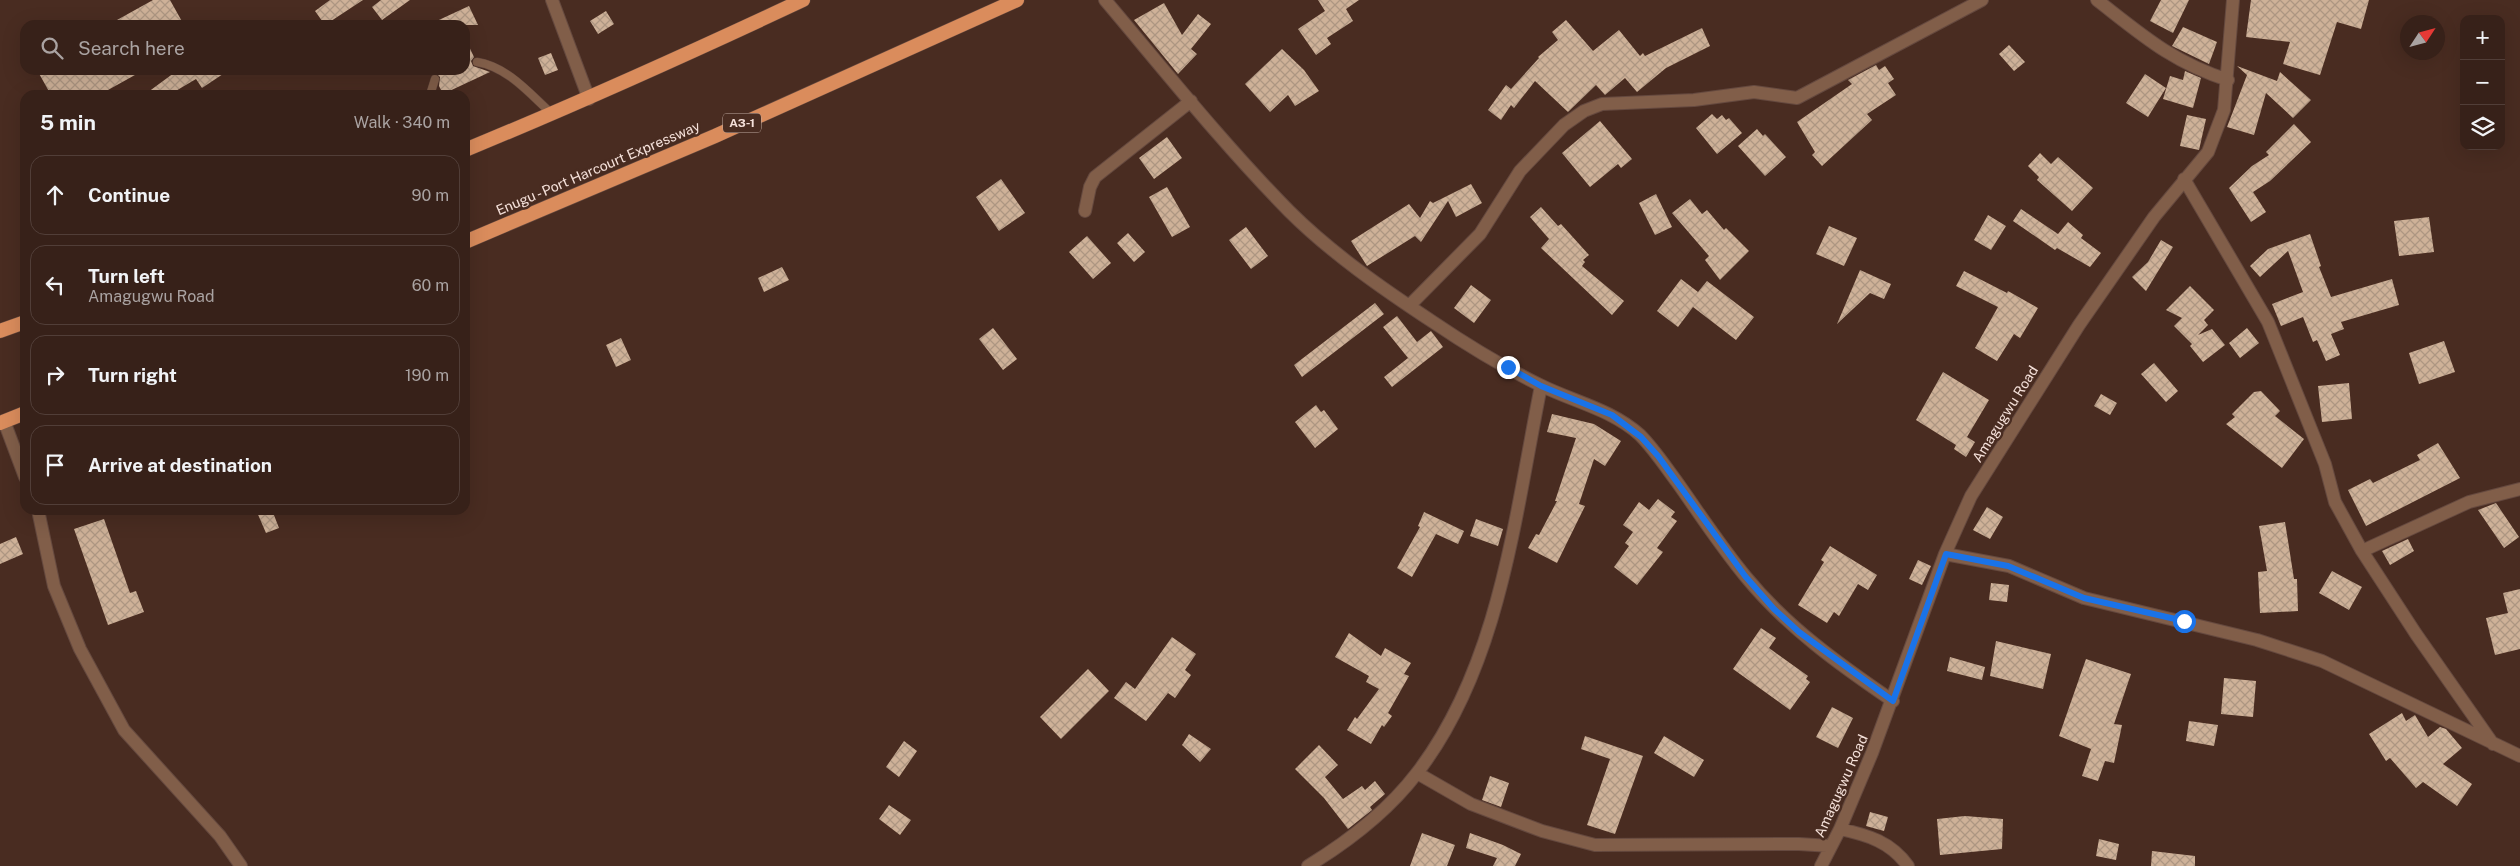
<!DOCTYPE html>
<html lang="en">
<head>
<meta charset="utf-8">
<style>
	:root { --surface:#372119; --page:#3e2922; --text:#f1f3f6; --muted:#aaa3a2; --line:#513e38 }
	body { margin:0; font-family:"Public Sans",sans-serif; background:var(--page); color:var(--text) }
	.controls { position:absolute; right:15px; top:15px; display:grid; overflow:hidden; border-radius:10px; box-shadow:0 5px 20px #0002 }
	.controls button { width:45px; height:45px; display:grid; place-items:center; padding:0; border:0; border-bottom:1px solid var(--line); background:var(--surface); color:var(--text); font:25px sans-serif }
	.compass { position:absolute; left:2400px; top:15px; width:45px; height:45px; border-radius:50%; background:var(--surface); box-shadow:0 5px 20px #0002; rotate:54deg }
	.stop { position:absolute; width:15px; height:15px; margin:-11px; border:4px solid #1a73e8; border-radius:50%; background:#fff }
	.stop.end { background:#1a73e8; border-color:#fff; box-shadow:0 1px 5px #0008 }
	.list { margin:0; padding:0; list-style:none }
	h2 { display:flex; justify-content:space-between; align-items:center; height:65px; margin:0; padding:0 20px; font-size:21px }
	h2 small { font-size:16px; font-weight:400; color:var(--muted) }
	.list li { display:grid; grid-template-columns:32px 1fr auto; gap:15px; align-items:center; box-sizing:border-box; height:80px; margin:0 10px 10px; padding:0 10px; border:1px solid var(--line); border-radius:15px }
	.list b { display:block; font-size:19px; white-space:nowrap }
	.list p { margin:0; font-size:16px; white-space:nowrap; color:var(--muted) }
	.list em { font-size:16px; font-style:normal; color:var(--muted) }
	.icon { flex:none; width:28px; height:28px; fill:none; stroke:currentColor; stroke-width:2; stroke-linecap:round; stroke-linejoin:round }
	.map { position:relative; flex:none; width:2520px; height:866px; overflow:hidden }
	.search { position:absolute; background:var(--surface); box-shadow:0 5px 20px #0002; left:20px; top:20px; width:450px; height:55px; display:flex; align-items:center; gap:12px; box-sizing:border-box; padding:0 18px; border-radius:15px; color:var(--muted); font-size:19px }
	.panel { position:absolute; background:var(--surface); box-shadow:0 5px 20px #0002; left:20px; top:90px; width:450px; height:425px; border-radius:15px }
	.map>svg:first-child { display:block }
</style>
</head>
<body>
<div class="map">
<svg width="2520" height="866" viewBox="0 0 2520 866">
	<defs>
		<pattern id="building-cross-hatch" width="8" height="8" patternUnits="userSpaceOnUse" patternTransform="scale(1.25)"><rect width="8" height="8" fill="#ceb198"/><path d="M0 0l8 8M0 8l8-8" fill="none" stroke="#ad9682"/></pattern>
	</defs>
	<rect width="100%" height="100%" fill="#492c21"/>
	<path fill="url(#building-cross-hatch)" d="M153,0H170L184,25H108Z
		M330,0H363L325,25L315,11Z
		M381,0H410L382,20L372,7Z
		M1318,0H1359L1346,9L1353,21L1327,38L1331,44L1316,55L1298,29L1325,11Z
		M2161,0H2189L2173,33L2150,21Z
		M2251,0H2369L2361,29L2337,22L2320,75L2283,64L2290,42L2246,37Z
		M1164,3L1182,35L1198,14L1211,24L1191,49L1197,54L1178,74L1134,20Z
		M469,6L478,25H428Z
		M606,11L614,24L598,34L590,21Z
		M1566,20L1593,51L1619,30L1640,56L1643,53L1645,56L1702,28L1710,46L1666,68L1637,92L1625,78L1605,95L1596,85L1568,112L1535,81L1514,108L1511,105L1501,120L1488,110L1506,85L1511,89L1539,58L1538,57L1558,40L1552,32Z
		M2183,27L2217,42L2209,64L2172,46Z
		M465,38L474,57L471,61L473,66L490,72L443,94L439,86L440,77L437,74H433L431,70H465Z
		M2009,45L2025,62L2014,71L1999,54Z
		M1282,49L1304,70L1319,91L1295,106L1288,95L1270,112L1245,84Z
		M551,53L558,70L545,75L538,58Z
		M1876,65L1879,70L1885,66L1894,79L1888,83L1896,95L1867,114L1872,120L1822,166L1812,155L1815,152L1797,122L1852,84L1848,80Z
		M2237,66L2277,81L2280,72L2311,100L2293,118L2266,93L2254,135L2227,127L2247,75Z
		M37,70H144L99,95H51Z
		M178,70H229L202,88L196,79L169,95H144Z
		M2185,71L2201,78L2193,108L2163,99L2170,76L2183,80Z
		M2145,74L2166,88L2148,117L2126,103Z
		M1712,114L1717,119L1722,115L1726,120L1729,118L1742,133L1717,154L1696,128Z
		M2187,115L2206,119L2199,150L2180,146Z
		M1600,121L1632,159L1621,168L1618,164L1590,187L1562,153Z
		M2294,124L2311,142L2270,181L2253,192L2266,212L2251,222L2229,188L2252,166L2269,155L2266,152Z
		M1757,129L1763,136L1765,134L1786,157L1765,176L1738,146Z
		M1167,137L1182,158L1154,179L1139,158Z
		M2040,153L2051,164L2058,157L2093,188L2072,211L2037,180L2039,177L2028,166Z
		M1001,179L1025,213L999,231L976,197Z
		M1471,184L1482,203L1456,217L1448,201L1421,242L1415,236L1367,266L1351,241L1409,204L1420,218L1430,201L1433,203Z
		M1167,187L1190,227L1172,237L1149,197Z
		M1656,194L1672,227L1655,235L1639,203Z
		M1690,199L1702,214L1707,210L1724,230L1726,228L1749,251L1720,280L1705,260L1709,256L1672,213Z
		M1541,207L1558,226L1561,224L1589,255L1583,260L1585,262L1582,266L1624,301L1612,315L1541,248L1549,239L1530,217Z
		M2021,209L2058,234L2068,222L2083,235L2081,238L2101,253L2090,267L2057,248L2055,250L2013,221Z
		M1988,215L2006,226L1991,250L1974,240Z
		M2429,217L2434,252L2399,256L2394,221Z
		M1829,226L1857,238L1844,266L1816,254Z
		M1246,227L1268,256L1251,269L1229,240Z
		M1128,233L1145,252L1134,262L1117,243Z
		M2310,234L2321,266L2319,267L2331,297L2392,279L2399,305L2341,322L2344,329L2331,334L2340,355L2326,361L2317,340L2313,342L2303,317L2281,326L2272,304L2303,292L2288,251L2260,277L2250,266L2268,249Z
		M1087,236L1111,263L1093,279L1069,252Z
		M2161,240L2173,247L2146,291L2132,277L2148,262Z
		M782,267L789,280L764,292L758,278Z
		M1860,270L1891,284L1884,299L1870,293L1837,324Z
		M1964,271L2007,293L2008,291L2038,308L2020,338L2014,334L1997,361L1975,348L1998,307L1956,286Z
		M1681,279L1698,292L1707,281L1754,317L1736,340L1693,307L1678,327L1657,311Z
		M1471,285L1491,300L1474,323L1454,308Z
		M2190,286L2214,310L2204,320L2208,325L2198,335L2212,329L2225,345L2203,362L2190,346L2192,344L2174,326L2182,318L2166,310Z
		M1375,303L1384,314L1302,377L1294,365Z
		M1397,316L1417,342L1431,331L1443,347L1392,387L1384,377L1408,358L1383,327Z
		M993,328L1017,359L1003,370L979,339Z
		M2247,328L2259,343L2240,358L2229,343Z
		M621,338L631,360L616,367L606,345Z
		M2444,341L2455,372L2419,384L2409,353Z
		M2154,363L2178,391L2166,402L2141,374Z
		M1943,372L1989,400L1967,437L1975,442L1966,457L1954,449L1956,445L1916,420Z
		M2349,383L2352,419L2322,422L2318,386Z
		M2261,391L2280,411L2275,416L2304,439L2282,468L2226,424L2235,417L2232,414L2254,392Z
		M2101,394L2117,403L2110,415L2094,406Z
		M1316,405L1321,412L1324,410L1338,429L1315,448L1295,422Z
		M1552,414L1594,424L1621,441L1605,466L1594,459L1579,504L1585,506L1557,563L1528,548L1536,534L1539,535L1557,501H1555L1576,438L1547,432Z
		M2438,443L2460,478L2366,526L2348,490L2370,479L2373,483L2420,460L2417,455Z
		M1658,499L1675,512L1671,517L1677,521L1657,548L1663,552L1637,585L1614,567L1629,546L1625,543L1633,532L1623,525L1639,502L1649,510Z
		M2496,503L2519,537L2504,548L2478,510Z
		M1987,507L2003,517L1990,539L1973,530Z
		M256,510H272L279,528L266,533Z
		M1424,512L1464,531L1458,544L1436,534L1412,577L1397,568L1420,527L1418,526Z
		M104,519L130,593L136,591L144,612L108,625L74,529Z
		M1476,519L1503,529L1498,546L1470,536Z
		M2285,522L2294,579H2297L2298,611L2260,613L2258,572L2267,571L2259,526Z
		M16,537L23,554L0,564V544Z
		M2408,539L2414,551L2390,565L2382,551Z
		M1830,546L1877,575L1868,590L1858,584L1839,616L1834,612L1827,623L1798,605L1824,562L1821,560Z
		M1918,560L1931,566L1922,585L1909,579Z
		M2332,571L2362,587L2349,610L2319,593Z
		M1991,583L2009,585L2007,602L1989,600Z
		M2520,589V649L2495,655L2486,618L2508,613L2503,593Z
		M1761,628L1776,638L1769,648L1808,676L1806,679L1810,682L1790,710L1733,669Z
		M1349,633L1381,656L1385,648L1411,663L1404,674L1409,676L1388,713L1392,716L1384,727L1382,725L1371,744L1347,730L1355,717L1357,719L1379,689L1366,682L1369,676L1335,657Z
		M1172,637L1196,654L1185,670L1191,675L1175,698L1168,693L1146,721L1114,698L1126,682L1135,689Z
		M1996,641L2051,654L2043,689L1990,676Z
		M1950,657L1985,667L1982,680L1947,671Z
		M2086,659L2131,674L2114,724L2122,725L2114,763L2105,761L2098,781L2082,776L2091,749L2059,736Z
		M1088,669L1109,691L1061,739L1040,717Z
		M2224,678L2256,681L2253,717L2221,714Z
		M1832,707L1853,718L1838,748L1816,737Z
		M2402,713L2406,721L2415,715L2428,737L2440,727L2446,729L2462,748L2443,764L2472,784L2457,806L2423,782L2416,788L2390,758L2386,761L2369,734Z
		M2189,721L2218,725L2214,746L2186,741Z
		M1189,734L1211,749L1200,762L1182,745Z
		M1585,736L1643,756L1615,834L1587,825L1610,759L1581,749Z
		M1664,736L1704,760L1694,777L1654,753Z
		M904,741L917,751L899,777L886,767Z
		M1319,745L1338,765L1325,777L1343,799L1362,786L1365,790L1375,781L1385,794L1370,807L1372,810L1348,829L1324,798L1295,769Z
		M1490,776L1509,783L1501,807L1482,800Z
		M889,805L911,820L900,835L879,819Z
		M1870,812L1888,817L1884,831L1866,826Z
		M1965,816L2003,819L2002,849L1940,855L1937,819Z
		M1422,833L1455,845L1447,866H1410Z
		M1470,833L1503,845L1521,854L1515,866H1493L1497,858L1466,848Z
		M2099,839L2119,844L2116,860L2096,856Z
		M2152,851L2195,856V866H2151Z"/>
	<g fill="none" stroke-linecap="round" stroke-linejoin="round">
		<g stroke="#65493f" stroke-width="9">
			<path id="service" d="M477,62C508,67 530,94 552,114
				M430,95L435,79"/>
		</g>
		<g stroke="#65493f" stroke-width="14">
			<path id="minor" d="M552,0L589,99
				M1105,0C1165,71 1224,145 1289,211C1331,253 1383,289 1433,322C1467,345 1503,367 1540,385C1574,402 1611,409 1640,435C1654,449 1665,466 1677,482C1699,513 1721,547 1746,577C1787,627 1840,665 1893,701
				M2097,0C2142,35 2172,62 2228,80
				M2184,179L2268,322L2325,464L2335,502L2362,551L2416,634L2493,744
				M1085,211L1090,187L1095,177L1191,101
				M1409,306L1480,234L1520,171L1564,125L1584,111L1602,104L1694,100L1754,92L1797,98L1982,0
				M4,421L25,477
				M38,510L54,586L80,649L124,730L220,836L241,866
				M2362,551L2469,502L2520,489
				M1945,554L2009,566L2084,598L2257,640L2322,661L2520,756
				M1417,773L1471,804L1542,831L1595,845L1799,844L1831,846
				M1840,829C1868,835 1891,842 1908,866
				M1308,866C1349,841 1388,811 1417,773C1500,665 1515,515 1541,386
				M1821,866L1840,829L1872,753L1945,554L1971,496L2079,325L2154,217L2208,152L2224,110L2233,0"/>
		</g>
		<g stroke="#65493f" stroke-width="15">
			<path id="trunk" d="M465,150C579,103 692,52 803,0
				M465,242L715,136L1017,0
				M0,331L25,322
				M0,423L25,413"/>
		</g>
		<use href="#service" stroke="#815e49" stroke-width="8"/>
		<use href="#minor" stroke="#815e49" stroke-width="12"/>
		<use href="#trunk" stroke="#da8c5c" stroke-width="14"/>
	</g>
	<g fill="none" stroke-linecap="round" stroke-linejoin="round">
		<path stroke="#1a73e8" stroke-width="6" d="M1508,367L1541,386L1612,415L1641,437L1658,456L1745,576L1774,609L1799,632L1893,701L1946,554L2008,566L2084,598L2184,621"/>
	</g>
	<g text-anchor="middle" stroke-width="5" stroke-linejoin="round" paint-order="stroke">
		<rect fill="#492c21" stroke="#c1aba2" stroke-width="1" x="723" y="113.5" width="38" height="19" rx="4"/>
		<g font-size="12" font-weight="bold" fill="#f5e1da">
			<text x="742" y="127">A3-1</text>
		</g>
		<g font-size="14" fill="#f5e1da" stroke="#492c21">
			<text transform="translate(598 168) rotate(-23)" y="5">Enugu - Port Harcourt Expressway</text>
			<text transform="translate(2005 414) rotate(-58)" y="5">Amagugwu Road</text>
			<text transform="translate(1841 786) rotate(-66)" y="5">Amagugwu Road</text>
		</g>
	</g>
</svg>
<div class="controls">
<button>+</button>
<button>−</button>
<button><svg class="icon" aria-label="layers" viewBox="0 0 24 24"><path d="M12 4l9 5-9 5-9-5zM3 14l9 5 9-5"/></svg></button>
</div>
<svg class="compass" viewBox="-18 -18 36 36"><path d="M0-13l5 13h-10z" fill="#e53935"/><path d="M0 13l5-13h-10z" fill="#aaa3a2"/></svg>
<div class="stop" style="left:2184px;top:621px"></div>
<div class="stop end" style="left:1508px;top:367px"></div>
<div class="search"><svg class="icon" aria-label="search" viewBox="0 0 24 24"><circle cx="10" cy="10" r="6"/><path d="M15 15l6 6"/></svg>Search here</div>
<section class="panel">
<h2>5 min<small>Walk · 340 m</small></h2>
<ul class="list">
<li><svg class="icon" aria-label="ahead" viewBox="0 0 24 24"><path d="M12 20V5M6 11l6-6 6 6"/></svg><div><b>Continue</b></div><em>90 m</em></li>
<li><svg class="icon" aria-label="left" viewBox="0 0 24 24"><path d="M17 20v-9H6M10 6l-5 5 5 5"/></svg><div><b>Turn left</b><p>Amagugwu Road</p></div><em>60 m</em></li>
<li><svg class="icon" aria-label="right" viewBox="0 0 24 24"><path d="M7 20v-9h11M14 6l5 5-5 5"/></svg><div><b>Turn right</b></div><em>190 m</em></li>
<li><svg class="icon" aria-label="arrive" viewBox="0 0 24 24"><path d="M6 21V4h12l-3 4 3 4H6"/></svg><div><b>Arrive at destination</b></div></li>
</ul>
</section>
</div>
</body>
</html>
